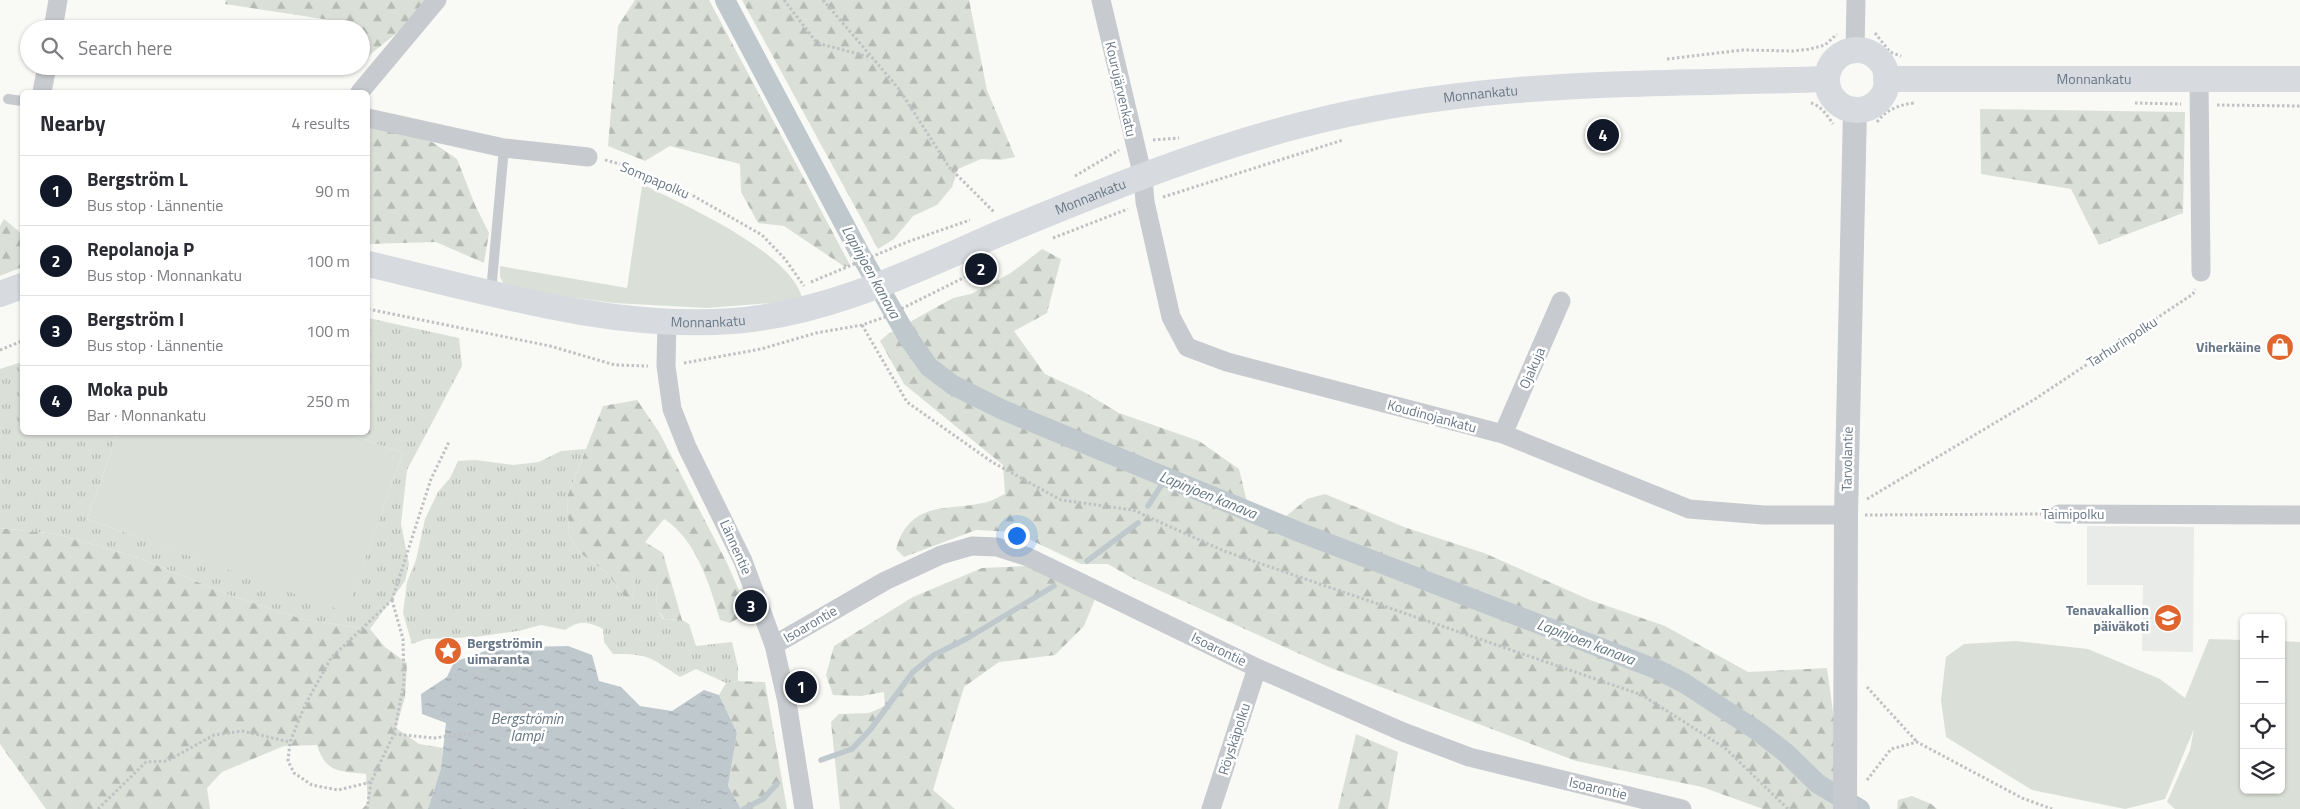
<!DOCTYPE html>
<html lang="en">
<head>
<meta charset="utf-8">
<style>
	:root { --surface:#fff; --page:#f2f2f3; --text:#2b2b33; --muted:#7c7c81; --line:#e1e1e2; --accent:#111827 }
	body { margin:0; font-family:"Titillium Web",sans-serif; background:var(--page); color:var(--text) }
	.controls { position:absolute; right:15px; bottom:15px; display:grid; overflow:hidden; border-radius:8px; box-shadow:0 1px 4px #0004 }
	.controls button { width:45px; height:45px; display:grid; place-items:center; padding:0; border:0; border-bottom:1px solid var(--line); background:var(--surface); color:var(--text); font:25px sans-serif }
	.you { position:absolute; left:1016px; top:535px; width:18px; height:18px; margin:-12px; border:4px solid #fff; border-radius:50%; background:#1a73e8; box-shadow:0 0 0 8px #1a73e833 }
	.badge { display:grid; place-items:center; width:32px; height:32px; border-radius:50%; background:var(--accent); color:#fff; font-size:16px; font-weight:700 }
	.pin { position:absolute; translate:-50% -50%; border:2px solid #fff; box-shadow:0 1px 5px #0006 }
	.list { margin:0; padding:0; list-style:none }
	h2 { display:flex; justify-content:space-between; align-items:center; height:65px; margin:0; padding:0 20px; font-size:21px }
	h2 small { font-size:16px; font-weight:400; color:var(--muted) }
	.list li { display:grid; grid-template-columns:32px 1fr auto; gap:15px; align-items:center; box-sizing:border-box; height:70px; padding:0 20px; border-top:1px solid var(--line) }
	.list b { display:block; font-size:19px; white-space:nowrap }
	.list p { margin:0; font-size:16px; white-space:nowrap; color:var(--muted) }
	.list em { font-size:16px; font-style:normal; color:var(--muted) }
	.icon { flex:none; width:28px; height:28px; fill:none; stroke:currentColor; stroke-width:2; stroke-linecap:round; stroke-linejoin:round }
	.map { position:relative; flex:none; width:2300px; height:809px; overflow:hidden }
	.search { position:absolute; background:var(--surface); box-shadow:0 1px 4px #0004; left:20px; top:20px; width:350px; height:55px; display:flex; align-items:center; gap:12px; box-sizing:border-box; padding:0 18px; border-radius:28px; color:var(--muted); font-size:19px }
	.panel { position:absolute; background:var(--surface); box-shadow:0 1px 4px #0004; left:20px; top:90px; width:350px; height:345px; border-radius:8px }
	.map>svg:first-child { display:block }
</style>
</head>
<body>
<div class="map">
<svg width="2300" height="809" viewBox="0 0 2300 809">
	<defs>
		<pattern id="forest-firs" width="22" height="20" patternUnits="userSpaceOnUse" patternTransform="scale(1.25)"><rect width="22" height="20" fill="#dae0d7"/><path d="M5 1l3.5 6h-7zM16 11l3.5 6h-7z" fill="#b5bab4"/></pattern>
		<pattern id="park-tufts" width="24" height="20" patternUnits="userSpaceOnUse" patternTransform="scale(1.25)"><rect width="24" height="20" fill="#dae0d7"/><path d="M3 7l-1-3M5 7V3M7 7l1-3M15 17l-1-3M17 17v-4M19 17l1-3" fill="none" stroke="#b5bab4"/></pattern>
		<pattern id="water-ripples" width="26" height="14" patternUnits="userSpaceOnUse" patternTransform="scale(1.25)"><rect width="26" height="14" fill="#bfc8cd"/><path d="M2 4q2-2 4 0t4 0M15 11q2-2 4 0t4 0" fill="none" stroke="#9fa7ac"/></pattern>
	</defs>
	<rect width="100%" height="100%" fill="#f9f9f6"/>
	<path fill="#e9ebe9" d="M2087,526L2194,527L2193,652L2142,651L2143,585H2087Z"/>
	<path fill="#dae0d7" d="M642,186H646C688,207 788,251 802,297L798,301L707,308L614,303L521,291L504,284L500,277V266L627,288Z
		M118,433H346L403,453L346,613L87,519Z
		M2209,639L2244,640V790H2281V641L2300,642V809H2175L2167,802L2190,750L2194,729L2165,799L2125,809L2032,790L1946,737L1941,700L1946,657L1964,644L2015,641L2088,649L2160,679L2185,698Z"/>
	<path fill="url(#forest-firs)" d="M226,0H437L366,58L361,57V29H345L343,22L225,4Z
		M635,0H709L850,265L845,267L784,226L758,223L741,192L740,164L670,146L645,161L608,146L618,26Z
		M742,0H969L987,90L1015,157L1000,160L981,159L958,169L952,187L937,205L913,216L894,239L878,249Z
		M1980,109L2185,112L2183,213L2099,245L2071,189L1981,174Z
		M368,125L432,142L457,159L475,205L489,233L484,263L436,242L368,244Z
		M4,219L22,234V267L0,276V226Z
		M1042,249L1061,259L1047,313L1014,331L1045,374L1084,392L1119,413L1199,441L1239,469L1248,506L1279,522L1307,499L1325,494L1404,527L1484,553L1590,600L1665,626L1748,672L1827,668L1842,779L1837,809H1763L1702,787L1576,761L1331,668L1132,578L1108,564H1081L1014,532L976,530L904,557L896,549C910,501 944,511 983,503C990,502 998,497 1005,494L1003,465L904,384L880,341L888,334L953,298L971,294L1011,273Z
		M637,400L659,432L727,563L745,604L742,616L730,623L720,620C710,585 696,539 664,519L645,542L663,553L682,620L664,619L656,607L657,587L635,580L633,601L625,598L607,573L580,553L569,535L567,497L603,406Z
		M0,528L56,534L137,557L232,596L306,620L370,629L385,647L407,663L405,697L396,728L419,744L443,748L441,768L428,809H362L368,803L366,774C339,771 326,773 317,745L284,746L222,772L207,788L210,809H46L0,744Z
		M1027,566L1095,599L1084,626L1055,655L999,662L964,687L933,790L955,809H840L831,722L839,714L869,713L885,706L884,692L861,696L833,695L826,675L834,646L913,597L982,568Z
		M738,681L765,682L787,809H741L728,786L737,733L719,695L726,683Z
		M1356,734L1398,752L1388,809H1338Z
		M1912,796L1931,804L1937,809H1897L1898,800Z"/>
	<path fill="url(#park-tufts)" d="M368,318L459,338L462,366L407,470L401,524L409,564L405,581L370,629L306,620L232,596L137,557L56,534L0,528V369L22,362V432L118,433L87,519L346,612L403,453L346,433L368,432Z
		M586,449L567,497L569,535L580,553L607,573L625,598L633,600L635,580L643,572L657,587L656,607L663,619L682,620L689,624L696,646L732,642L738,667V681L726,683L696,669L680,677C652,658 648,653 613,654L604,642L603,629C587,621 580,620 565,630L541,625L518,631L475,637L426,639L412,644L403,613L407,582L416,560L425,519L438,492L450,478L458,461L475,460L513,465L539,462L561,451Z"/>
	<path fill="url(#water-ripples)" d="M568,646L592,655L599,681L621,687L640,706L672,711L704,690L719,695L737,733L728,786L741,809H428L441,768L446,723L422,714L421,694L447,677L454,662L494,648Z"/>
	<g fill="none" stroke-linecap="round" stroke-linejoin="round">
		<path stroke="#bfc8cd" stroke-width="5.5" d="M1148,506L1166,478
			M1087,561L1138,523
			M821,760L852,749L870,730L913,672L934,655L966,639L1054,586
			M744,809L763,799L777,784"/>
		<path stroke="#bfc8cd" stroke-width="20" d="M725,0L859,252L907,336L929,367L953,385L1003,410L1299,532L1656,669L1684,683L1759,732L1786,753L1818,784L1860,809"/>
		<path stroke="#bfc1c3" stroke-width="3" stroke-dasharray="2.5 2.5" stroke-linecap="butt" d="M784,0L817,43L870,57
			M823,0L899,89L949,167L995,213
			M1875,33L1890,52L1901,56
			M1667,59L1743,50L1793,51L1810,49L1825,45L1837,34
			M1811,103C1820,105 1828,116 1833,124
			M2135,103L2181,104
			M2217,105L2300,106
			M1877,122C1886,110 1898,105 1914,103
			M1153,140L1179,138
			M605,160L631,167L683,190L762,235L785,259L804,286
			M1075,176L1119,150
			M1163,197L1343,140
			M1053,238L1128,209
			M811,282L907,242L970,220
			M368,309L550,346L615,365L648,366
			M862,325L907,402L992,462L1061,500L1133,510L1224,551L1642,695L1725,748L1788,809
			M0,350L22,341
			M684,363L761,349L816,333L862,325L885,317L987,266
			M1867,499L2035,399L2193,294L2195,289
			M1865,515L2041,514
			M392,600L403,639L404,682L394,734L371,782L338,790L312,785L294,773L288,761L290,742L305,705L331,658Z
			M392,600L431,479L449,442
			M1867,687L1917,742
			M394,734L434,738L480,732
			M1867,780L1891,749L1917,742L2022,798L2052,809
			M98,809L146,762L167,761L214,735L242,731L290,742
			M367,809L371,782"/>
		<path stroke="#c7cace" stroke-width="10" d="M8,99L22,101
			M491,292L504,148"/>
		<path stroke="#c7cace" stroke-width="19" d="M1101,0L1143,177L1145,202L1171,317L1187,347L1227,362L1503,434L1689,509L1764,515H1846
			M53,29L58,0
			M1855,50L1856,0
			M2199,79L2201,272
			M42,92L47,66
			M360,92L437,0
			M368,118L504,148L588,157
			M667,320L666,366L672,409L687,447L743,561L774,645L787,702L804,809
			M1503,434L1561,301
			M2059,514L2300,515
			M774,645L885,581L941,555L972,546L997,547L1028,557L1257,668L1403,732L1469,757L1682,809
			M1211,809L1257,668"/>
		<path stroke="#c7cace" stroke-width="24" d="M1845,809L1846,515L1855,110"/>
		<g stroke="#d7dbdf" stroke-width="26">
			<circle cx="1857" cy="80" r="30"/>
			<path id="s1" d="M1886,79H2300"/>
			<path id="s2" d="M368,264C486,291 609,330 732,321C829,314 915,270 1003,232C1100,192 1200,151 1301,125C1476,79 1648,85 1827,79"/>
			<path d="M0,294L22,286"/>
		</g>
	</g>
	<defs>
		<g id="shop-disc" transform="scale(1.4375)"><circle r="9.5" fill="#e0652f" stroke="#fff"/><path d="M-5-2.5h2.3a2.7 3.5 0 0 1 5.4 0H5L5.5 6h-11ZM-1.5-2.5h3a1.5 2.3 0 0 0-3 0Z" fill="#fff"/></g>
		<g id="school-disc" transform="scale(1.4375)"><circle r="9.5" fill="#e0652f" stroke="#fff"/><path d="M0-5L7-2L0 1L-7-2ZM-4 1L0 2.5L4 1V4Q0 6-4 4Z" fill="#fff"/></g>
		<g id="sight-disc" transform="scale(1.4375)"><circle r="9.5" fill="#e0652f" stroke="#fff"/><path d="M0-6L1.8-2.2L6-1.7L2.9 1.2L3.7 5.4L0 3.3L-3.7 5.4L-2.9 1.2L-6-1.7L-1.8-2.2Z" fill="#fff"/></g>
	</defs>
	<g fill-rule="evenodd">
		<use href="#shop-disc" x="2280" y="347"/>
		<use href="#school-disc" x="2168" y="618"/>
		<use href="#sight-disc" x="448" y="651"/>
	</g>
	<g text-anchor="middle" stroke-width="5" stroke-linejoin="round" paint-order="stroke">
		<g font-size="14" fill="#687787" stroke="#fff">
			<text dy="5" stroke="none"><textPath href="#s1" startOffset="208">Monnankatu</textPath></text>
			<text transform="translate(1121 89) rotate(77)" y="5">Kourujärvenkatu</text>
			<text dy="5" stroke="none"><textPath href="#s2" startOffset="1156">Monnankatu</textPath></text>
			<text transform="translate(655 180) rotate(23)" y="5">Sompapolku</text>
			<text dy="5" stroke="none"><textPath href="#s2" startOffset="751">Monnankatu</textPath></text>
			<text dy="5" stroke="none"><textPath href="#s2" startOffset="346">Monnankatu</textPath></text>
			<text transform="translate(2122 342) rotate(-33)" y="5">Tarhurinpolku</text>
			<text transform="translate(1532 368) rotate(-66)" y="5">Ojakuja</text>
			<text transform="translate(1432 416) rotate(15)" y="5">Koudinojankatu</text>
			<text transform="translate(1847 459) rotate(-89)" y="5">Tarvolantie</text>
			<text x="2073" y="519">Taimipolku</text>
			<text transform="translate(736 547) rotate(66)" y="5">Lännentie</text>
			<text transform="translate(810 624) rotate(-30)" y="5">Isoarontie</text>
			<text transform="translate(1219 649) rotate(26)" y="5">Isoarontie</text>
			<text transform="translate(1234 739) rotate(-72)" y="5">Röyskäpolku</text>
			<text transform="translate(1598 788) rotate(13)" y="5">Isoarontie</text>
		</g>
		<g font-size="14" font-weight="bold" fill="#687787" stroke="#fff" text-anchor="end">
			<text x="2261" y="352">Viherkäine</text>
			<text x="2149" y="615">Tenavakallion<tspan x="2149" dy="16">päiväkoti</tspan></text>
			<text x="467" y="648" text-anchor="start">Bergströmin<tspan x="467" dy="16">uimaranta</tspan></text>
		</g>
		<g font-size="15" font-style="italic" fill="#647782" stroke="#fff">
			<text transform="translate(871 272) rotate(61)" y="5">Lapinjoen kanava</text>
			<text transform="translate(1208 495) rotate(22)" y="5">Lapinjoen kanava</text>
			<text transform="translate(1586 642) rotate(21)" y="5">Lapinjoen kanava</text>
			<text x="527" y="724">Bergströmin<tspan x="527" dy="17">lampi</tspan></text>
		</g>
	</g>
</svg>
<div class="controls">
<button>+</button>
<button>−</button>
<button><svg class="icon" aria-label="locate" viewBox="0 0 24 24"><circle cx="12" cy="12" r="6"/><path d="M12 2v4M12 18v4M2 12h4M18 12h4"/></svg></button>
<button><svg class="icon" aria-label="layers" viewBox="0 0 24 24"><path d="M12 4l9 5-9 5-9-5zM3 14l9 5 9-5"/></svg></button>
</div>
<div class="you"></div>
<div class="pin badge" style="left:801px;top:687px">1</div>
<div class="pin badge" style="left:981px;top:269px">2</div>
<div class="pin badge" style="left:751px;top:606px">3</div>
<div class="pin badge" style="left:1603px;top:135px">4</div>
<div class="search"><svg class="icon" aria-label="search" viewBox="0 0 24 24"><circle cx="10" cy="10" r="6"/><path d="M15 15l6 6"/></svg>Search here</div>
<section class="panel">
<h2>Nearby<small>4 results</small></h2>
<ul class="list">
<li><span class="badge">1</span><div><b>Bergström L</b><p>Bus stop · Lännentie</p></div><em>90 m</em></li>
<li><span class="badge">2</span><div><b>Repolanoja P</b><p>Bus stop · Monnankatu</p></div><em>100 m</em></li>
<li><span class="badge">3</span><div><b>Bergström I</b><p>Bus stop · Lännentie</p></div><em>100 m</em></li>
<li><span class="badge">4</span><div><b>Moka pub</b><p>Bar · Monnankatu</p></div><em>250 m</em></li>
</ul>
</section>
</div>
</body>
</html>
